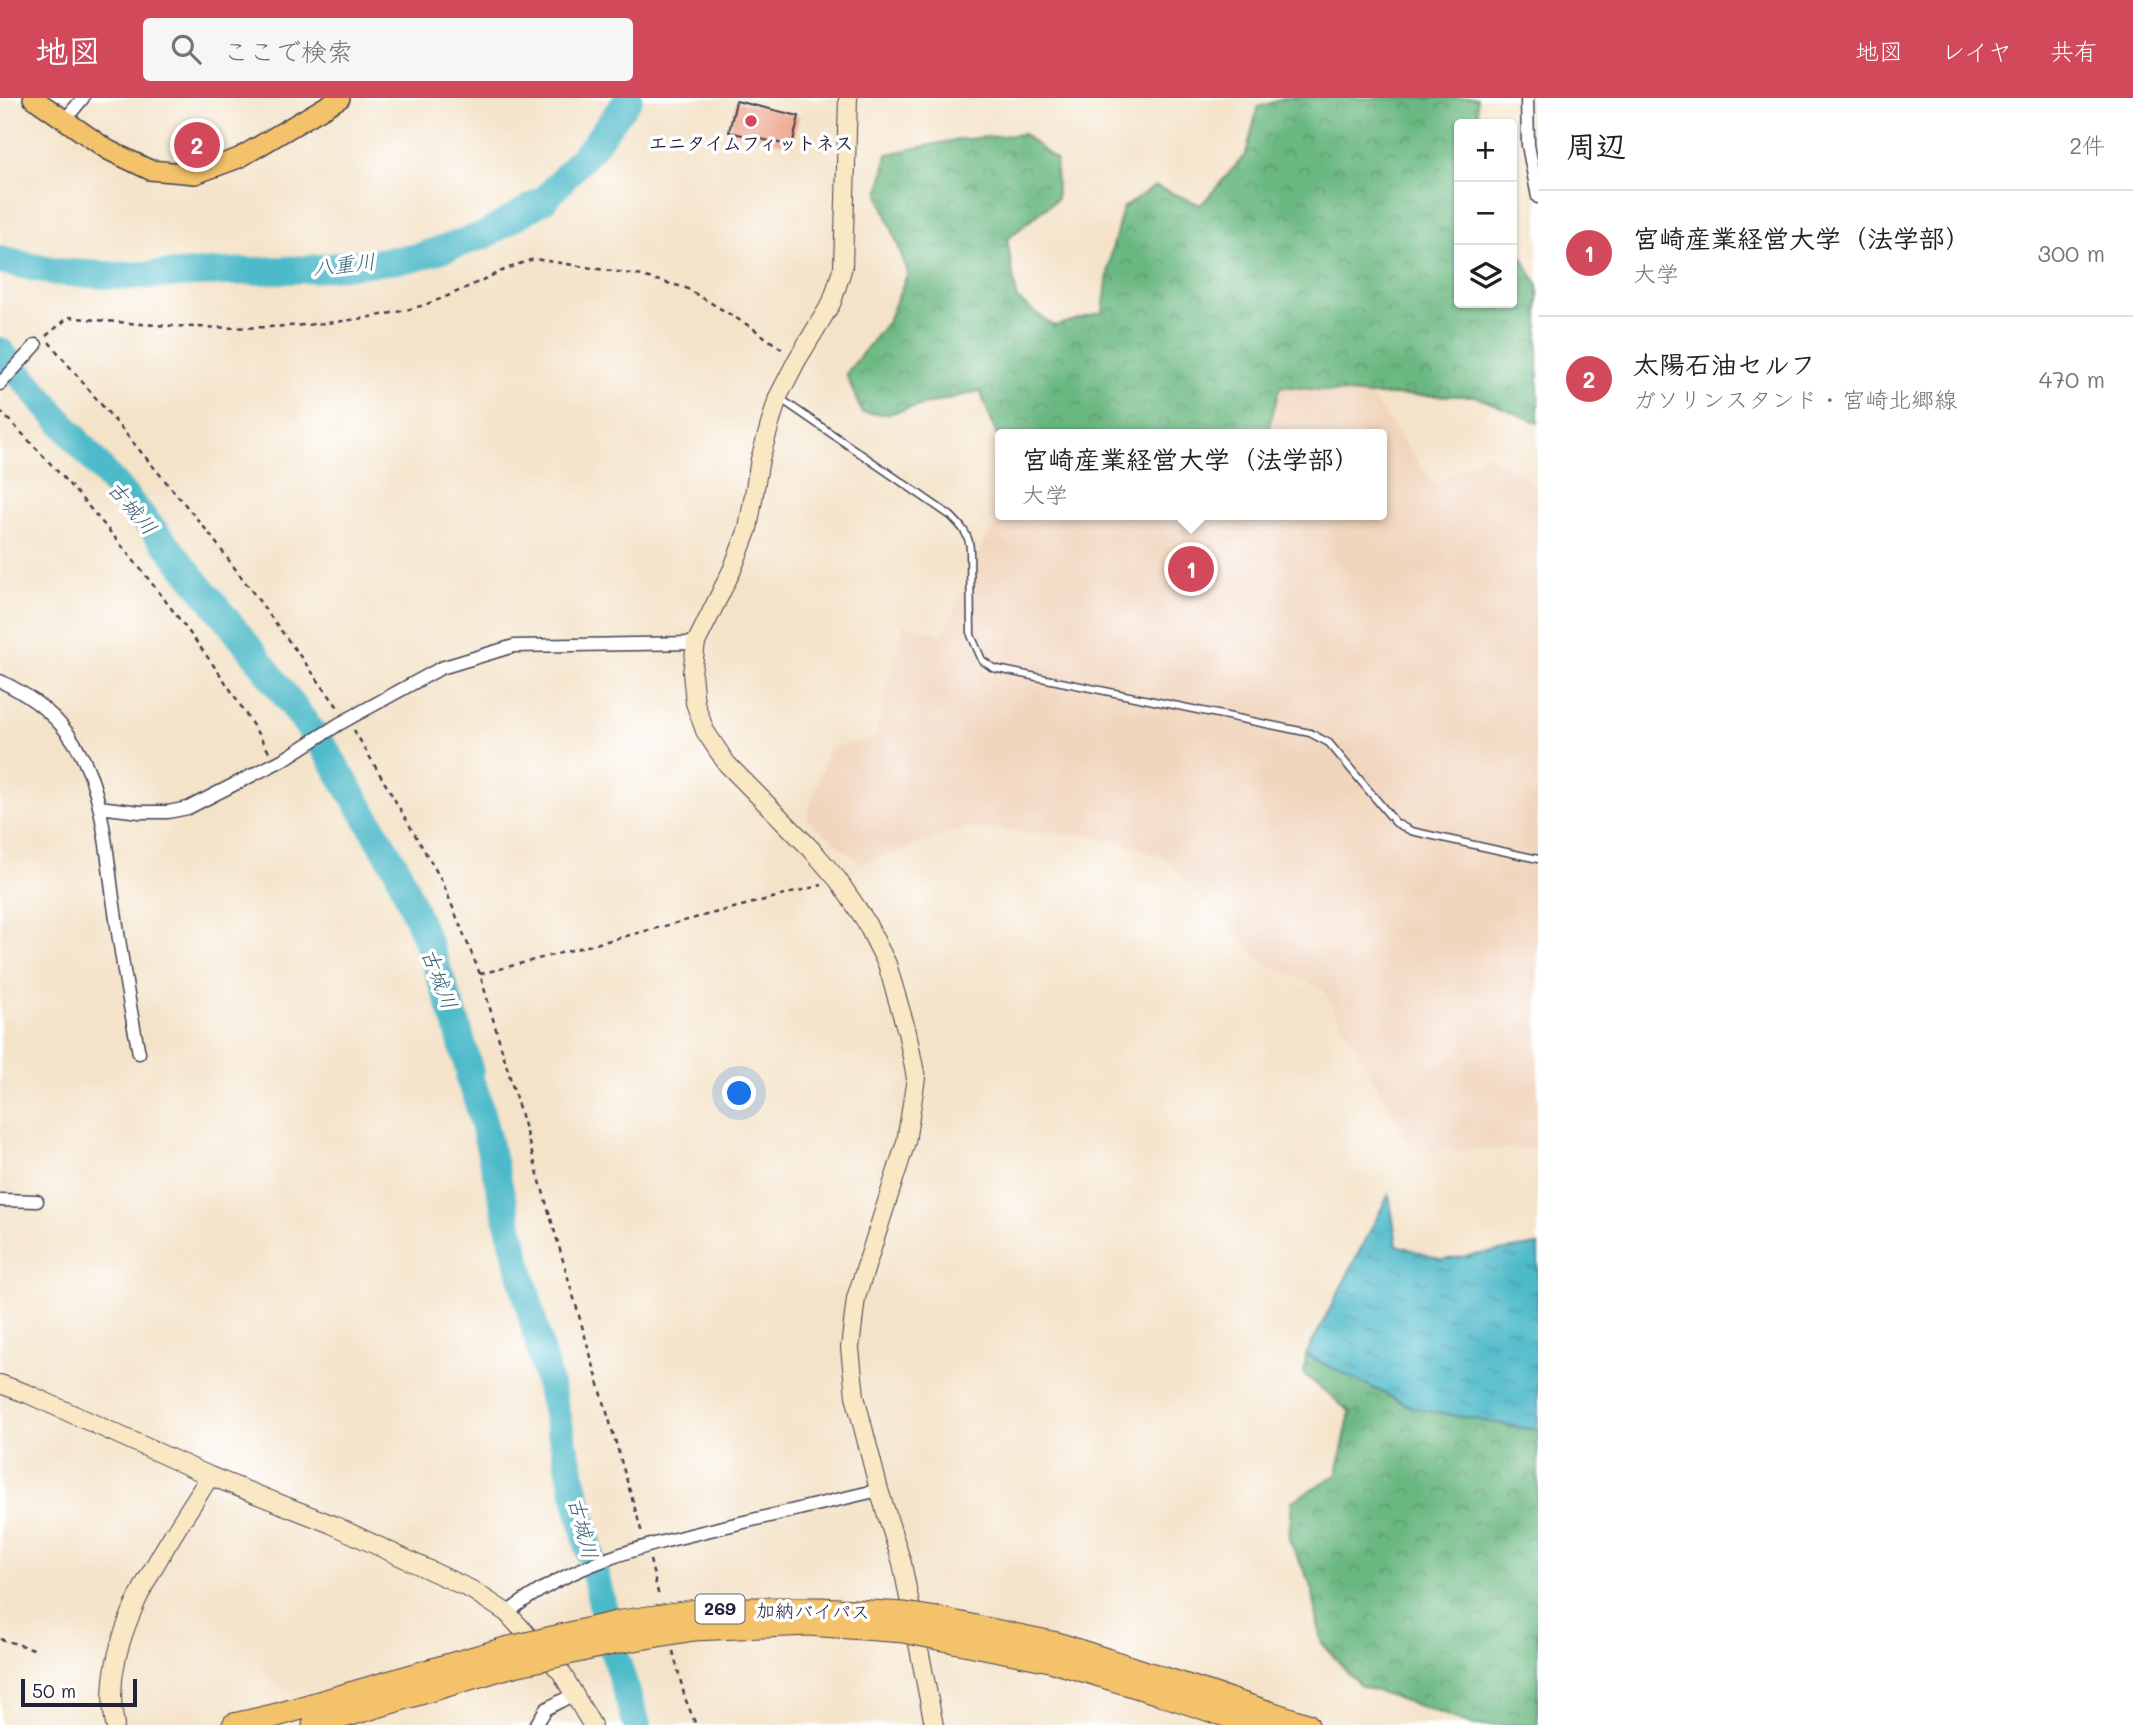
<!DOCTYPE html>
<html lang="ja">
<head>
<meta charset="utf-8">
<style>
	:root { --surface:#fff; --page:#f6f6f6; --text:#202124; --muted:#757577; --line:#e0e0e0; --accent:#d1495b }
	body { margin:0; font-family:Mali,"Klee One",sans-serif; background:var(--page); color:var(--text) }
	.controls { position:absolute; right:21px; top:21px; display:grid; overflow:hidden; border-radius:7px; box-shadow:0 2px 5px #0004 }
	.controls button { width:63px; height:63px; display:grid; place-items:center; padding:0; border:0; border-bottom:2px solid var(--line); background:var(--surface); color:var(--text); font:35px sans-serif }
	.scale { position:absolute; left:21px; bottom:18px; width:116px; box-sizing:border-box; padding-left:7px; border:4px solid #22223b; border-top:0; font-size:19px; line-height:24px; white-space:nowrap; color:#22223b; -webkit-text-stroke:5px #fff; paint-order:stroke }
	.you { position:absolute; left:740px; top:996px; width:24px; height:24px; margin:-18px; border:5px solid #fff; border-radius:50%; background:#1a73e8; box-shadow:0 0 0 10px #1a73e833 }
	.badge { display:grid; place-items:center; width:46px; height:46px; border-radius:50%; background:var(--accent); color:#fff; font-size:23px; font-weight:700 }
	.pin { position:absolute; translate:-50% -50%; border:4px solid #fff; box-shadow:0 2px 7px #0006 }
	.popup { position:absolute; left:995px; top:331px; width:392px; height:91px; box-sizing:border-box; display:grid; place-content:center; border-radius:7px; background:var(--surface); filter:drop-shadow(0 2px 5px #0005); font-size:23px; white-space:nowrap; color:var(--muted) }
	.popup b { font-size:26px; color:var(--text) }
	.popup::after { content:''; position:absolute; left:50%; top:100%; margin-left:-14px; border:14px solid transparent; border-top-color:var(--surface) }
	.list { margin:0; padding:0; list-style:none }
	h2 { display:flex; justify-content:space-between; align-items:center; height:91px; margin:0; padding:0 28px; font-size:30px }
	h2 small { font-size:23px; font-weight:400; color:var(--muted) }
	.list li { display:grid; grid-template-columns:46px 1fr auto; gap:21px; align-items:center; box-sizing:border-box; height:126px; padding:0 28px; border-top:2px solid var(--line) }
	.list b { display:block; font-size:26px; white-space:nowrap }
	.list p { margin:0; font-size:23px; white-space:nowrap; color:var(--muted) }
	.list em { font-size:23px; font-style:normal; color:var(--muted) }
	.icon { flex:none; width:38px; height:38px; fill:none; stroke:currentColor; stroke-width:2; stroke-linecap:round; stroke-linejoin:round }
	.map { position:relative; flex:none; width:1538px; height:1627px; overflow:hidden }
	header { display:flex; align-items:center; gap:42px; box-sizing:border-box; height:98px; padding:0 35px; background:var(--accent); color:#fff }
	header strong { font-size:33px }
	nav { display:flex; gap:38px; margin-inline-start:auto; font-size:24px }
	.search { width:490px; height:63px; background:var(--page); display:flex; align-items:center; gap:18px; box-sizing:border-box; padding:0 24px; border-radius:7px; color:var(--muted); font-size:26px }
	main { display:flex }
	aside { flex:1; background:var(--surface) }
	.map>svg:first-child { display:block }
</style>
</head>
<body>
<header>
<strong>地図</strong>
<div class="search"><svg class="icon" aria-label="search" viewBox="0 0 24 24"><circle cx="10" cy="10" r="6"/><path d="M15 15l6 6"/></svg>ここで検索</div>
<nav><a>地図</a><a>レイヤ</a><a>共有</a></nav>
</header>
<main>
<div class="map">
<svg width="1538" height="1627" viewBox="0 0 1538 1627">
	<defs>
		<pattern id="forest-crowns" width="20" height="18" patternUnits="userSpaceOnUse" patternTransform="scale(1.75)"><rect width="20" height="18" fill="#6bb881"/><path d="M2 6a3 3 0 1 1 6 0M12 15a3 3 0 1 1 6 0" fill="none" stroke="#58956b"/></pattern>
		<pattern id="water-ripples" width="26" height="14" patternUnits="userSpaceOnUse" patternTransform="scale(1.75)"><rect width="26" height="14" fill="#4ebac9"/><path d="M2 4q2-2 4 0t4 0M15 11q2-2 4 0t4 0" fill="none" stroke="#4097a4"/></pattern>
	</defs>
	<rect width="100%" height="100%" fill="#fff"/>
	<filter id="ink" filterUnits="userSpaceOnUse"><feTurbulence type="fractalNoise" baseFrequency=".0143" numOctaves="2"/><feDisplacementMap in="SourceGraphic" scale="14" xChannelSelector="R" yChannelSelector="G"/><feConvolveMatrix kernelMatrix="1 2 1 2 8 2 1 2 1" color-interpolation-filters="sRGB"/></filter>
	<filter id="wash" filterUnits="userSpaceOnUse"><feTurbulence type="fractalNoise" baseFrequency=".00686" numOctaves="4" result="noise"/><feDisplacementMap in="SourceGraphic" scale="28" xChannelSelector="R" yChannelSelector="G"/><feGaussianBlur stdDeviation="1.57" result="paint"/><feColorMatrix in="noise" values="0 0 0 0 0 0 0 0 0 0 0 0 0 0 0 0 0 1.4 0 .05"/><feComposite in="paint" operator="in"/></filter>
	<g filter="url(#wash)">
		<rect width="100%" height="100%" fill="#f4e3c9"/>
		<path fill="#f1d5bd" d="M1279,288L1370,297L1434,386L1487,355L1538,390V1050L1413,1053L1323,892L1261,863L1162,758L1094,738L963,730L861,766L806,720L829,650L875,640L903,527L944,537L986,439L1009,417H1382V336H1267Z"/>
		<path fill="url(#forest-crowns)" stroke="#466d5e" stroke-width="2" d="M1286,0H1477L1478,26H1459V205H1512V143L1538,187V325L1475,298L1370,297L1280,288L1267,336H1000V346L980,293L887,316L862,315L846,276L888,223L908,175L879,97L887,56L955,42L1023,36L1056,62L1057,101L1007,141L1017,201L1054,228L1103,214L1111,155L1123,110L1155,88L1201,107L1246,56L1258,9Z
			M1306,1257L1414,1310L1530,1331L1538,1330V1627H1474L1359,1587L1321,1544L1312,1489L1289,1442L1292,1403L1337,1376L1350,1314L1304,1276Z"/>
		<path fill="url(#water-ripples)" stroke="#386e82" stroke-width="2" d="M1389,1096L1397,1147L1442,1162L1538,1147V1330L1530,1331L1414,1310L1306,1257Z"/>
		<g fill="none" stroke-linecap="round" stroke-linejoin="round">
			<path stroke="#4ebac9" stroke-width="28" d="M0,162L56,174L121,178L311,171L415,160L485,137L545,101L593,48L629,0
				M0,253L165,445L256,558L327,654L397,771L432,856L457,927L470,975L469,981L476,996L559,1326L614,1555L637,1627"/>
		</g>
		<g id="blocks">
			<path fill="#eda68d" d="M736,3L799,18L792,48L729,34Z"/>
		</g>
	</g>
	<g filter="url(#ink)">
		<use href="#blocks" fill-opacity="0" stroke="#423f50" stroke-width="2"/>
		<g fill="none" stroke-linecap="round" stroke-linejoin="round">
			<g stroke="#423f50" stroke-width="9">
				<path id="lane" d="M781,301L951,418C962,429 969,436 970,451L971,537L982,562L993,570L1310,635L1329,645L1396,725L1411,733L1538,761"/>
			</g>
			<g stroke="#423f50" stroke-width="15">
				<path id="street" d="M1527,0L1528,47L1538,99
					M64,23L83,0
					M0,286L36,247
					M0,583C23,594 43,607 60,626C104,674 105,747 114,807C121,857 129,906 139,955
					M99,709L140,714H168L188,710L286,660L339,626L441,570L514,548L696,545
					M0,1102L37,1103
					M507,1515C572,1464 644,1448 723,1429C775,1417 827,1404 879,1392
					M536,1627L546,1611L574,1596"/>
			</g>
			<g stroke="#423f50" stroke-width="20">
				<path id="secondary" d="M848,0L843,169L832,204L797,262L778,299L760,361L748,431L732,472L696,545L692,575L695,605L705,633L727,666L812,752L838,782L865,822L887,866L907,934L916,980L906,1044L856,1200L850,1250L855,1298L879,1392L902,1465L934,1627
					M0,1286L28,1296L210,1378L331,1426L472,1492L507,1515L561,1574L592,1627
					M115,1627C97,1541 167,1448 210,1378"/>
			</g>
			<g stroke="#423f50" stroke-width="22">
				<path id="primary" d="M33,0L108,52L150,72L195,76L239,60L340,0"/>
			</g>
			<g stroke="#423f50" stroke-width="25">
				<path id="highway" d="M938,1521L1057,1546L1307,1627
					M938,1540L1050,1562L1162,1596L1255,1627
					M234,1627L277,1617L505,1551
					M314,1627L510,1568"/>
			</g>
			<path stroke="#423f50" stroke-width="2.5" stroke-dasharray="5 5" stroke-linecap="butt" d="M46,238L69,219C182,232 299,237 410,211C454,200 491,174 534,161L638,177L686,190L751,229L783,252
				M49,244L208,434L340,612
				M0,313C78,391 149,478 214,568C234,595 251,625 269,654
				M354,632L442,783L480,876L642,1435
				M480,876L822,787
				M650,1462L659,1499
				M0,1541L37,1552
				M673,1553L685,1600L696,1627"/>
			<use href="#lane" stroke="#fff" stroke-width="6"/>
			<use href="#street" stroke="#fff" stroke-width="12"/>
			<use href="#secondary" stroke="#fae7c3" stroke-width="18"/>
			<use href="#primary" stroke="#f3c26a" stroke-width="19"/>
			<use href="#highway" stroke="#f3c26a" stroke-width="23"/>
			<g stroke="#423f50" stroke-width="25" stroke-linecap="butt">
				<path id="highway-bridge" d="M505,1551L621,1524L711,1511H821L905,1516L938,1521
					M510,1568L617,1544L694,1531L809,1526L903,1533L938,1540"/>
			</g>
			<use href="#highway-bridge" stroke="#f3c26a" stroke-width="23"/>
		</g>
	</g>
	<circle fill="#d1495b" stroke="#fff" stroke-width="2.5" cx="751" cy="23" r="7"/>
	<g text-anchor="middle" stroke-width="7" stroke-linejoin="round" paint-order="stroke">
		<rect fill="#fff" stroke="#646476" stroke-width="2" x="695.5" y="1496.5" width="49" height="29" rx="5"/>
		<g font-size="18" font-weight="bold" fill="#22223b">
			<text x="720" y="1517">269</text>
		</g>
		<g font-size="19" font-weight="bold" fill="#22223b" stroke="#fff">
			<text x="751" y="52">エニタイムフィットネス</text>
		</g>
		<g font-size="19" fill="#22223b" stroke="#fff">
			<text transform="translate(813 1513) rotate(1)" y="7">加納バイパス</text>
		</g>
		<g font-size="21" font-style="italic" fill="#345f74" stroke="#fff">
			<text transform="translate(344 167) rotate(-6)" y="7">八重川</text>
			<text transform="translate(132 410) rotate(50)" y="7">古城川</text>
			<text transform="translate(439 881) rotate(69)" y="7">古城川</text>
			<text transform="translate(583 1430) rotate(76)" y="7">古城川</text>
		</g>
	</g>
</svg>
<div class="controls">
<button>+</button>
<button>−</button>
<button><svg class="icon" aria-label="layers" viewBox="0 0 24 24"><path d="M12 4l9 5-9 5-9-5zM3 14l9 5 9-5"/></svg></button>
</div>
<div class="scale">50 m</div>
<div class="you"></div>
<div class="pin badge" style="left:1191px;top:471px">1</div>
<div class="popup"><b>宮崎産業経営大学（法学部）</b>大学</div>
<div class="pin badge" style="left:197px;top:47px">2</div>
</div>
<aside>
<h2>周辺<small>2件</small></h2>
<ul class="list">
<li><span class="badge">1</span><div><b>宮崎産業経営大学（法学部）</b><p>大学</p></div><em>300 m</em></li>
<li><span class="badge">2</span><div><b>太陽石油セルフ</b><p>ガソリンスタンド · 宮崎北郷線</p></div><em>470 m</em></li>
</ul>
</aside>
</main>
</body>
</html>
